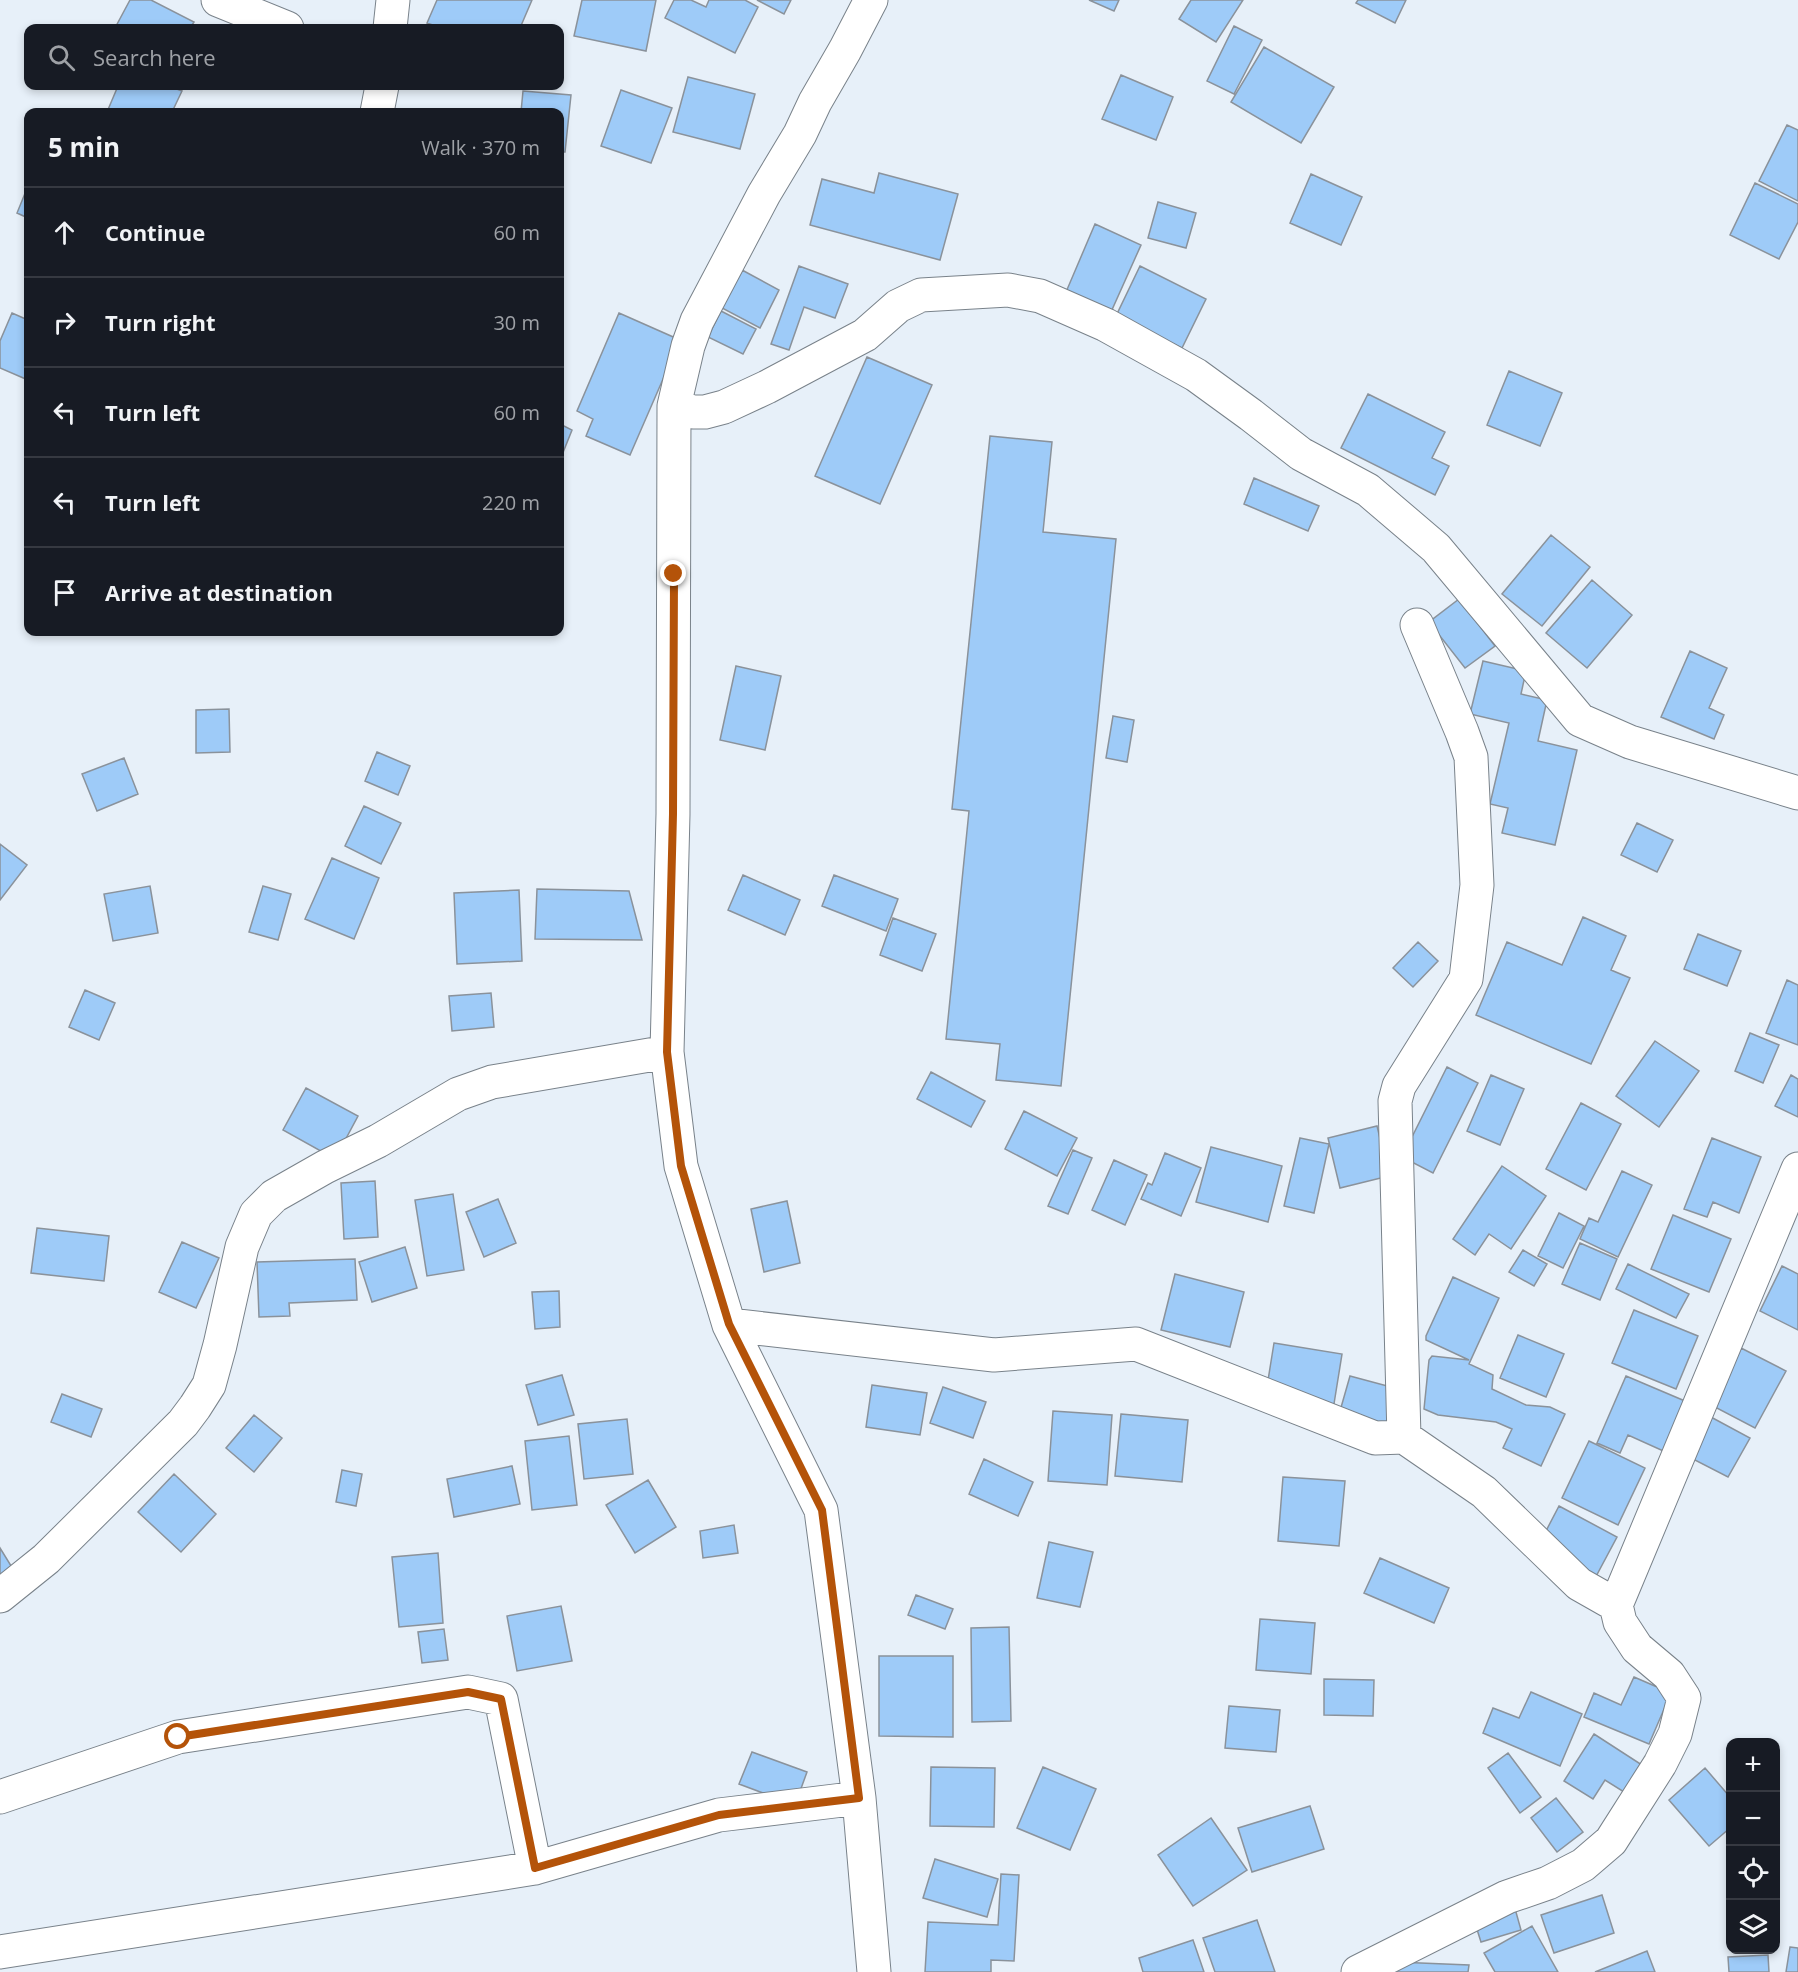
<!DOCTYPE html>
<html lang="en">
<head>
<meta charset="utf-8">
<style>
	:root { --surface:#171b24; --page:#242831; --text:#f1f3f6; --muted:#9ea1a6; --line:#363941 }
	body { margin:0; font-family:"Open Sans",sans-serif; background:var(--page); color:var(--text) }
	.controls { position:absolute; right:18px; bottom:18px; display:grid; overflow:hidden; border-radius:12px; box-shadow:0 3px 9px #0003 }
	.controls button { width:54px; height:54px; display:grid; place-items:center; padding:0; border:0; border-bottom:2px solid var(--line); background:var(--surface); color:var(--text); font:30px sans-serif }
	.stop { position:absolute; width:18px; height:18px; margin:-14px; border:4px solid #b45309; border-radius:50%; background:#fff }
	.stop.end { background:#b45309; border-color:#fff; box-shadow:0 2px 6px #0008 }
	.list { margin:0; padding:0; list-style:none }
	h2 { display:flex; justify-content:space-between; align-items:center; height:78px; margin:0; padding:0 24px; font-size:26px }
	h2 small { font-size:20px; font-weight:400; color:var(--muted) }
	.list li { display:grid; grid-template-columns:39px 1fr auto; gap:18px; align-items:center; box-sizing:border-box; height:90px; padding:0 24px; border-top:2px solid var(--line) }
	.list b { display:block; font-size:22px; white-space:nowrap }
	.list em { font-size:20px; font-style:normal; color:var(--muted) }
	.icon { flex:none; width:33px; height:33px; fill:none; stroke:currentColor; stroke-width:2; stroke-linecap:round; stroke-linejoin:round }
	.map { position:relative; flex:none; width:1798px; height:1972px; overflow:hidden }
	.search { position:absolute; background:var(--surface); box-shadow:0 3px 9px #0003; left:24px; top:24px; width:540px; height:66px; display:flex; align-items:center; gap:15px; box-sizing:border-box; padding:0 21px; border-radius:12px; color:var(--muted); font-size:22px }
	.panel { position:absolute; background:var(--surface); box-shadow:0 3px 9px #0003; left:24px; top:108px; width:540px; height:528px; border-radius:12px }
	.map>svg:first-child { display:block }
</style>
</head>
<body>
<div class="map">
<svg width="1798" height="1972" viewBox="0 0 1798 1972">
	<rect width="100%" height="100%" fill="#e7f0f9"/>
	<path fill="#9ecbf8" stroke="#8a929b" stroke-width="1.5" d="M130,0H151L194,22L190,28H115Z
		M437,0H532L520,28H441L427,23Z
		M582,0H656L646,51L574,36Z
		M674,0H691L706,7L709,0H745L758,7L735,53L665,18Z
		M757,0H791L784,14Z
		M1089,0H1119L1114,11Z
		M1191,0H1243L1216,42L1179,19Z
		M1358,0H1406L1395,23L1356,3Z
		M1234,26L1262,40L1234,94L1207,81Z
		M1264,47L1334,87L1301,143L1231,102Z
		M1121,75L1173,97L1156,140L1102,119Z
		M688,77L755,94L740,149L673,132Z
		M118,86H169L182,91L172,112H107Z
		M621,90L672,108L651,163L601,146Z
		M523,91L571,95L565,152H560V112H521Z
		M1787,125L1798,130V201L1759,181Z
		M879,173L958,194L940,260L810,225L822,179L874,193Z
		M1311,174L1362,197L1341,245L1290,223Z
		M1755,183L1798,204V222L1779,259L1730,235Z
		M28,186V218L17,213Z
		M1158,202L1196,213L1186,248L1148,238Z
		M1095,224L1141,245L1111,312L1066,292Z
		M799,266L848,284L835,318L804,307L789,350L771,344Z
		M1140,266L1206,299L1182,348L1116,316Z
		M742,270L779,290L760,328L722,308Z
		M721,311L756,329L743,354L708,337Z
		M12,313L28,320V380L0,368V341Z
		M619,313L680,340L630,455L586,436L593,419L577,411Z
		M867,357L932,385L880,504L815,476Z
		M1509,371L1562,393L1540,446L1487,425Z
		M1368,394L1445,432L1432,458L1449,466L1435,495L1341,448Z
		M560,424L572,430L560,460Z
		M990,436L1052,442L1043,532L1116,539L1061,1086L996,1080L1000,1044L946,1039L969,811L952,809Z
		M1254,478L1319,506L1308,531L1244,504Z
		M1551,535L1590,567L1542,626L1502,594Z
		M1592,580L1632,615L1587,668L1546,633Z
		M1459,599L1495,646L1465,668L1429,622Z
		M1690,651L1727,668L1709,708L1724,715L1714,739L1661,717Z
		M1483,661L1526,671L1521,694L1547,700L1538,741L1577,750L1555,845L1502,833L1508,808L1490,804L1509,723L1470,714Z
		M736,666L781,676L765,750L720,740Z
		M229,709L230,752L196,753V710Z
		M1113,716L1134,720L1127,762L1106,758Z
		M377,752L410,766L398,795L365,781Z
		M124,758L138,794L97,811L82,774Z
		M364,806L401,823L381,864L345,846Z
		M1637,823L1673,840L1657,872L1621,855Z
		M0,844L27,865L0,900Z
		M332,858L379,878L354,939L305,919Z
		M743,875L800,900L785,935L728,910Z
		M834,875L898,899L886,931L822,906Z
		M150,886L158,933L113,941L104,894Z
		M263,886L291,894L278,940L249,932Z
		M537,889L629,891L642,940L535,939Z
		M519,890L522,961L457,964L454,893Z
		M1583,917L1626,936L1611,970L1630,978L1591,1064L1476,1015L1507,942L1562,965Z
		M893,918L936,934L922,971L880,955Z
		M1698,934L1741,951L1727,986L1684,969Z
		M1418,942L1438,961L1413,987L1393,968Z
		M1787,980L1798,985V1045L1766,1033Z
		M85,990L115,1003L99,1040L69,1027Z
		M491,993L494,1027L452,1031L449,996Z
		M1750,1033L1779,1045L1763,1083L1735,1071Z
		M1655,1041L1699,1071L1659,1127L1616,1096Z
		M1447,1067L1478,1083L1433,1173L1402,1157Z
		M931,1072L985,1101L971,1127L917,1099Z
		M1491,1075L1524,1089L1500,1145L1467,1131Z
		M1791,1075L1798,1079V1117L1775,1106Z
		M306,1088L358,1116L335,1159L283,1130Z
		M1581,1103L1621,1124L1586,1190L1546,1169Z
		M1024,1111L1077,1138L1057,1176L1005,1149Z
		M1377,1126L1389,1176L1340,1188L1328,1138Z
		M1300,1138L1329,1144L1314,1213L1284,1206Z
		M1712,1138L1761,1157L1739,1213L1713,1202L1707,1217L1684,1209Z
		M1211,1147L1282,1166L1268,1222L1196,1202Z
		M1073,1150L1092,1158L1068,1214L1048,1206Z
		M1165,1153L1201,1168L1181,1216L1141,1199L1148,1183L1152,1185Z
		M1114,1160L1147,1175L1125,1225L1092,1210Z
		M1502,1166L1546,1196L1511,1249L1489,1234L1475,1255L1453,1239Z
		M1622,1171L1652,1185L1618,1257L1580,1239L1589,1218L1598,1222Z
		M375,1181L378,1237L344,1239L341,1183Z
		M453,1194L464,1270L427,1276L415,1200Z
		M498,1199L516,1243L484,1257L466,1212Z
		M787,1201L800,1263L764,1272L751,1209Z
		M1559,1213L1584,1226L1563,1268L1538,1256Z
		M1673,1215L1731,1239L1709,1292L1651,1269Z
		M37,1228L109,1236L104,1281L31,1273Z
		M182,1242L219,1258L196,1308L159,1292Z
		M1580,1243L1617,1259L1600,1300L1562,1284Z
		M405,1247L417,1288L372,1302L359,1262Z
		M1523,1250L1547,1264L1534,1286L1509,1272Z
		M355,1259L357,1300L289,1303L290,1316L259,1317L257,1262Z
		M1628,1264L1689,1294L1676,1318L1616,1289Z
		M1782,1266L1798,1274V1330L1760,1311Z
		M1175,1274L1244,1292L1230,1347L1161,1330Z
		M1453,1277L1499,1298L1469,1364L1493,1375L1492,1389L1526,1405L1550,1407L1565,1414L1541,1466L1503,1448L1512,1429L1496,1422L1438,1415L1424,1409L1429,1360L1432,1356L1469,1360L1426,1340V1336Z
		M559,1291L560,1327L535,1329L532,1292Z
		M1634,1310L1698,1336L1676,1389L1612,1363Z
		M1518,1335L1564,1354L1546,1397L1500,1378Z
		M1274,1343L1342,1354L1333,1410L1265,1399Z
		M1741,1348L1786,1371L1755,1428L1711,1405Z
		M562,1375L574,1415L538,1425L526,1385Z
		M1350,1376L1406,1391L1395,1434L1338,1418Z
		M1626,1376L1692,1404L1670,1454L1628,1435L1620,1453L1597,1443Z
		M872,1385L927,1393L920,1435L866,1427Z
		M943,1387L986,1402L973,1438L930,1423Z
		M62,1394L102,1409L91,1437L51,1422Z
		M1053,1411L1112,1415L1107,1485L1048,1481Z
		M1121,1414L1188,1420L1182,1482L1115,1476Z
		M254,1415L282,1438L254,1472L226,1448Z
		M1709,1416L1750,1438L1728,1477L1687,1456Z
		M627,1419L633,1474L584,1479L578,1424Z
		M569,1436L577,1505L532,1510L525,1441Z
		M1589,1441L1645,1468L1618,1525L1562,1498Z
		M984,1459L1033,1482L1018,1516L969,1494Z
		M512,1466L520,1504L454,1517L447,1479Z
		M342,1470L362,1474L356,1506L336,1502Z
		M174,1474L216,1514L181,1552L138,1512Z
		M1283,1477L1345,1481L1339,1546L1278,1541Z
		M648,1480L676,1527L635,1553L606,1505Z
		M1559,1506L1617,1537L1593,1582L1535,1552Z
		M734,1525L738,1553L703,1558L700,1531Z
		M1049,1542L1093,1552L1080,1607L1037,1598Z
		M0,1548L13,1569L0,1577Z
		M438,1553L443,1623L399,1627L392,1557Z
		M1380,1558L1449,1588L1434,1623L1364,1593Z
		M916,1595L953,1609L945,1629L908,1615Z
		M561,1606L572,1661L517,1671L507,1616Z
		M1260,1619L1315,1623L1311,1674L1256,1670Z
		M1009,1627L1011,1721L972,1722L971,1628Z
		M444,1629L448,1660L422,1663L418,1632Z
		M879,1656H953V1737L879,1736Z
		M1634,1677L1671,1693L1649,1744L1584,1717L1594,1693L1621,1705Z
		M1324,1679L1374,1680L1373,1716L1324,1715Z
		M1531,1692L1582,1714L1560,1766L1483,1733L1493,1708L1519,1718Z
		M1229,1706L1280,1710L1276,1752L1225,1748Z
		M1594,1734L1642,1765L1624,1792L1605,1780L1593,1799L1564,1781Z
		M752,1752L807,1772L795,1805L739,1784Z
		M1508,1753L1541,1797L1520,1813L1488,1768Z
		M931,1767L995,1768L994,1827L930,1826Z
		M1043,1767L1096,1789L1070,1850L1017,1828Z
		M1705,1768L1730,1797V1828L1709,1846L1669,1800Z
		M1556,1798L1583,1832L1557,1852L1531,1818Z
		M1310,1806L1324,1849L1252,1872L1238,1828Z
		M1211,1818L1247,1870L1193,1906L1158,1855Z
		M935,1859L998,1879L987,1917L923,1898Z
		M1001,1874L1019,1875L1014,1961L991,1960V1972H925L928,1922L998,1925Z
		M1602,1895L1614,1933L1554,1953L1541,1915Z
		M1514,1905L1521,1930L1481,1942L1474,1920Z
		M1257,1920L1275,1972H1215L1203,1938Z
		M1532,1926L1558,1972H1495L1484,1953Z
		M1193,1940L1204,1972H1143L1139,1958Z
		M1790,1947L1798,1948V1972H1786Z
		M1647,1951L1655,1972H1595Z
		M1768,1955L1769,1972H1729L1728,1957Z
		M1396,1962L1469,1965L1468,1972H1395Z"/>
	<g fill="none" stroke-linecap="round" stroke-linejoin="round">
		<g stroke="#79828a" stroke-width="35">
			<path id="minor" d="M218,0L287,28
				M871,0L845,50L815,102L800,134L764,194L697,321L688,346L674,406L673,814L667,1052L681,1166L729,1325L821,1510L859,1798L874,1972
				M390,28L393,0
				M377,112L382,86
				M674,406L693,412H705L724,407L767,387L865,335L898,306L921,295L1008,290L1040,296L1106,325L1196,375L1251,415L1301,454L1368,490L1436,548L1580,720L1630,742L1798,793
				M729,1325L994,1355L1136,1344L1375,1438L1404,1437L1484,1492L1579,1584L1616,1605L1798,1169
				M1404,1437L1395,1101L1399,1086L1466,979L1477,885L1471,757L1462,732L1417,625
				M0,1596L46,1559L183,1423L195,1407L209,1385L220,1345L242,1247L256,1214L274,1196L325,1167L378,1141L458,1094L492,1082L667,1052
				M0,1797L178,1737L468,1692L501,1699L535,1868
				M0,1952L535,1868L719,1815L859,1798
				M1358,1972L1507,1897L1548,1883L1583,1865L1611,1841L1660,1764L1675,1734L1684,1698L1669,1675L1637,1648L1620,1622L1616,1605"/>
		</g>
		<use href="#minor" stroke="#fff" stroke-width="33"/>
	</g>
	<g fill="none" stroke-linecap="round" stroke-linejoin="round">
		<path stroke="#b45309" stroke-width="8" d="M178,1737L468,1692L501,1699L535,1868L719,1815L859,1798L822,1510L729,1324L681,1166L667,1052L673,814L674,574"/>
	</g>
</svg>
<div class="controls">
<button>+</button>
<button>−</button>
<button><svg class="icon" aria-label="locate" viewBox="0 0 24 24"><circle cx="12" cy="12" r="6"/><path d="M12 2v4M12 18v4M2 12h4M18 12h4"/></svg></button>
<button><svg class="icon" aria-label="layers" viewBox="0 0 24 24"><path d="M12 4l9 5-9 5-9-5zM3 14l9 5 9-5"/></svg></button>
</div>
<div class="stop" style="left:178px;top:1737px"></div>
<div class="stop end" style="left:674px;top:574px"></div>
<div class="search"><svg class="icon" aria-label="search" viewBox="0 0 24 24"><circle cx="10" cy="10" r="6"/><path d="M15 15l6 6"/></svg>Search here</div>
<section class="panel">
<h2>5 min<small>Walk · 370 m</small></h2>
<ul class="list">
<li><svg class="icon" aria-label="ahead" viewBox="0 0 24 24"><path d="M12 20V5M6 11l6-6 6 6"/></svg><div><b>Continue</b></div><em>60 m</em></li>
<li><svg class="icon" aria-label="right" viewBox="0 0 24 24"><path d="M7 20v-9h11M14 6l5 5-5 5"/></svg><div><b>Turn right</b></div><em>30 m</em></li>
<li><svg class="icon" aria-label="left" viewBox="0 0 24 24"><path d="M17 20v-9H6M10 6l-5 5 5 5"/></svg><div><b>Turn left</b></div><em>60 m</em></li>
<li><svg class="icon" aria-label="left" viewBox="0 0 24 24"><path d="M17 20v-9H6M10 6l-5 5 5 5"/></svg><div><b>Turn left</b></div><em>220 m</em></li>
<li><svg class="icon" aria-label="arrive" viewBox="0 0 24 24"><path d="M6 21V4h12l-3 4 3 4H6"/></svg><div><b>Arrive at destination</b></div></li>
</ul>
</section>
</div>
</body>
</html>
